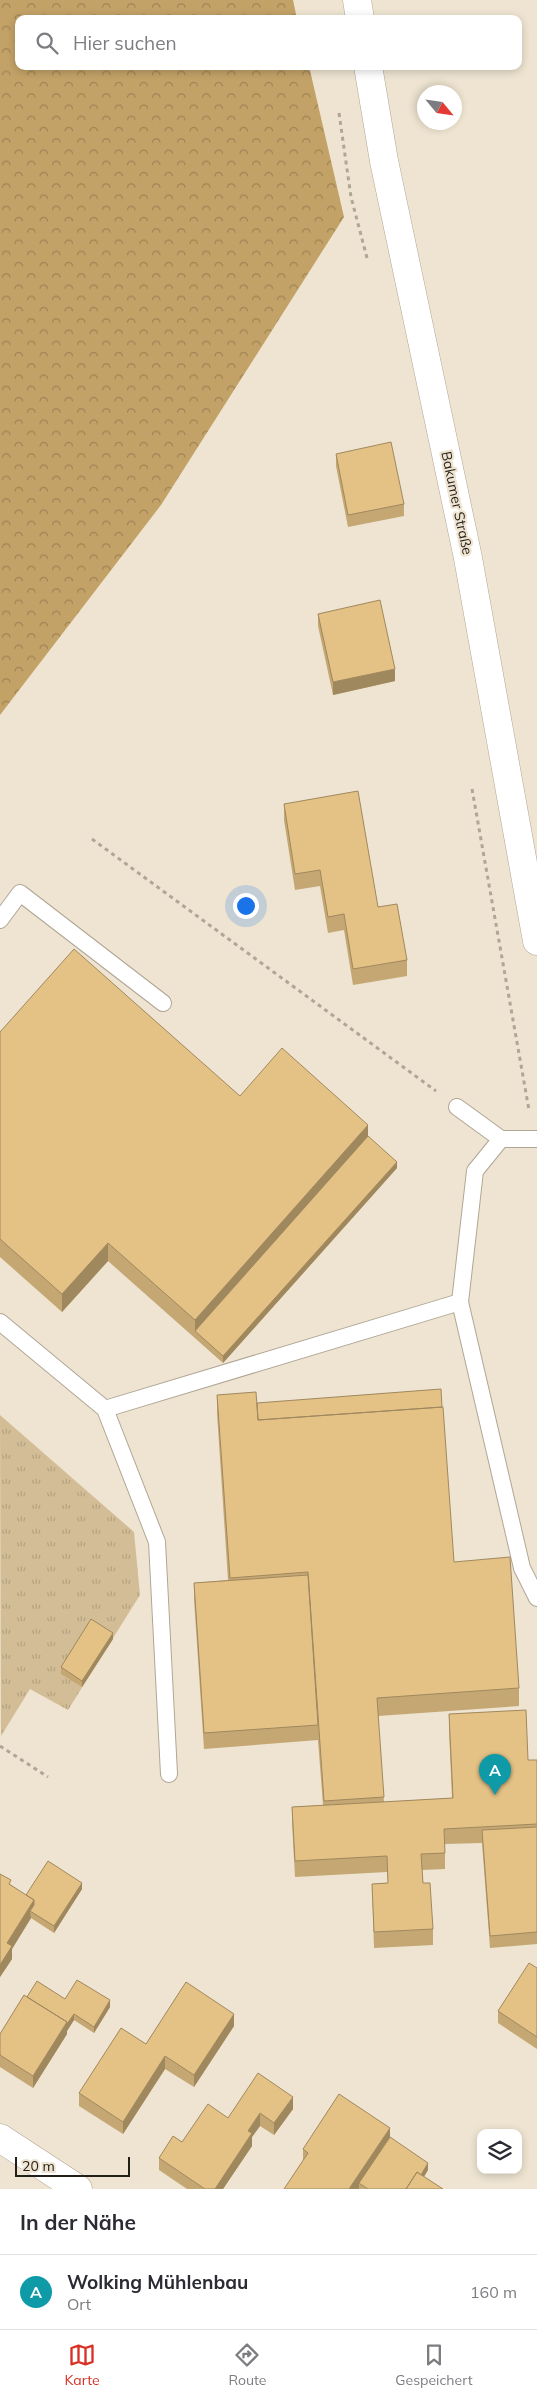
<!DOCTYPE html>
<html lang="de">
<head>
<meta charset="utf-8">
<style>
	:root { --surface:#fff; --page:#f7f7f7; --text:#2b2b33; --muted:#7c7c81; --line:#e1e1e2; --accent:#d93025 }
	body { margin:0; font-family:Mulish,sans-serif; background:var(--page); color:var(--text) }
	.controls { position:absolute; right:15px; bottom:15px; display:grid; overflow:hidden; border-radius:10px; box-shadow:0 2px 8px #0003 }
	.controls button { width:45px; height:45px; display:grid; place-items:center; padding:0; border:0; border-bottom:1px solid var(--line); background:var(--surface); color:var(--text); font:25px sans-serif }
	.compass { position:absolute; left:417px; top:85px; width:45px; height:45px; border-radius:50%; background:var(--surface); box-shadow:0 2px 8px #0003; rotate:119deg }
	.scale { position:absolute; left:15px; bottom:12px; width:115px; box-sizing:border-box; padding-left:5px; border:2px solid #231f18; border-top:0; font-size:14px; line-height:18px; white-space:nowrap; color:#231f18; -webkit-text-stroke:4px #eee4d1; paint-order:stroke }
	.you { position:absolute; left:245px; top:905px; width:18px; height:18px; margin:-12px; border:4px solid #fff; border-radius:50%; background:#1a73e8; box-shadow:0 0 0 8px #1a73e833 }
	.badge { display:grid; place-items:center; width:32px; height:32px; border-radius:50%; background:var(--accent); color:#fff; font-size:16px; font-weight:700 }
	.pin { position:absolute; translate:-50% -41px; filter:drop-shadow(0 1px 2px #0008) }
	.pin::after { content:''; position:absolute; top:26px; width:18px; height:15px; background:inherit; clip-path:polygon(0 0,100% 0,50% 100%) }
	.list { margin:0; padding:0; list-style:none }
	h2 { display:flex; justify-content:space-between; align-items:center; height:65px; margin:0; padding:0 20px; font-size:21px }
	h2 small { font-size:16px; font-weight:400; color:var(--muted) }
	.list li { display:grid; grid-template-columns:32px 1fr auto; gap:15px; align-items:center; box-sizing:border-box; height:75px; padding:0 20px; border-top:1px solid var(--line) }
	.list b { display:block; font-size:19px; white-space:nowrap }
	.list p { margin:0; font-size:16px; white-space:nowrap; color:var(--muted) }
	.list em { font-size:16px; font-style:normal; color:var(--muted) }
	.icon { flex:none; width:28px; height:28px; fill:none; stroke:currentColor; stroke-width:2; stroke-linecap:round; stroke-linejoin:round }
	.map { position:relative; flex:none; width:537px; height:2189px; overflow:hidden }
	.search { position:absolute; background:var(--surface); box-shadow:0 2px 8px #0003; left:15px; right:15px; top:15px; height:55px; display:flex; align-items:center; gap:12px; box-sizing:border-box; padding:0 18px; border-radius:10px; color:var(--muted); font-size:19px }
	.sheet { height:140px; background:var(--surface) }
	nav { display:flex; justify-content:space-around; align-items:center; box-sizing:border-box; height:70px; border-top:1px solid var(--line); background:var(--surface); font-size:14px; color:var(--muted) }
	nav a { display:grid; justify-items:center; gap:2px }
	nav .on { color:var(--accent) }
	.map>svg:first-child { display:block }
</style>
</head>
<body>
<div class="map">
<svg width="537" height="2189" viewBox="0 0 537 2189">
	<defs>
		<pattern id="grass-tufts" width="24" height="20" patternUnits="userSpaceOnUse" patternTransform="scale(1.25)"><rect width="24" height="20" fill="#d3bd96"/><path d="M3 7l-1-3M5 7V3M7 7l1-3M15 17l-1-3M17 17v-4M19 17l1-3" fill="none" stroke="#b5a281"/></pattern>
		<pattern id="forest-crowns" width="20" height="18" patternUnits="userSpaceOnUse" patternTransform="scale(1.25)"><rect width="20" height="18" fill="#c3a267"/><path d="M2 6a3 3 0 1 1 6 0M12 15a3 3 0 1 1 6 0" fill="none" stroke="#9e8354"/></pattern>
	</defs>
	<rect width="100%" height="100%" fill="#eee4d1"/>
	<path fill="url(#grass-tufts)" d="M0,1415L134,1532L140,1595L68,1710L30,1689L1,1736Z"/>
	<path fill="url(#forest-crowns)" d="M0,0H293L297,19H19V66H309L344,217L161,505L0,715Z"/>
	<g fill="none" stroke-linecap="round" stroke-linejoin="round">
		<g stroke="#b0a695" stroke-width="18">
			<path id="service" d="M0,920L20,893L163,1003
				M457,1107L501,1139H537
				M460,1302L475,1171L501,1139
				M0,1322L105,1409L460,1302L522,1568L537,1598
				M105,1409L157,1542L169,1774"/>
		</g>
		<g stroke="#b0a695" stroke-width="29">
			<path id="minor" d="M0,2138L78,2189"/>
		</g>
		<g stroke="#b0a695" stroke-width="29">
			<path id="tertiary" d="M357,0L360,19
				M368,66L384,161L468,558L537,941"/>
		</g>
		<path stroke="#afa697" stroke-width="3" stroke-dasharray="4 4" stroke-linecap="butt" d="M339,113L351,197L367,258
			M472,789L529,1110
			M92,839L436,1091
			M0,1746L48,1777"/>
		<use href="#service" stroke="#fff" stroke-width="16"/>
		<use href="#minor" stroke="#fff" stroke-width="28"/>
		<use href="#tertiary" stroke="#fff" stroke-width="28"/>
	</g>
	<path fill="#c4a773" d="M336,454L404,504V516L348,527L336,466Z
		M318,614L395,681L333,695L318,626Z
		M284,804L378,907L407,960V976L353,985L344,930L328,933L320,886L295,890L284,820Z
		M0,1032L240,1096L368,1136L397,1168L223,1363L108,1261L62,1312L0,1257Z
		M217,1395L257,1403L454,1562L519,1688V1706L378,1716L384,1802L452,1798L449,1730V1714L528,1760H537V1944L490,1948L482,1843L445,1844V1869L422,1870L423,1883L433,1929V1945L374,1948L372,1884L388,1883L387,1872L295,1877L292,1822V1807L323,1805L318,1740L204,1749L194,1599V1583L228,1580L217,1413Z
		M113,1639L82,1687L61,1674V1667Z
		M0,1874L11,1885L26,1895L82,1889L54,1933L31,1918L12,1949V1959L0,1977Z
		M537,1968V2049L498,2023V2011Z
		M27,1997L110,2007L94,2033L74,2020L67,2031V2034L33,2088L0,2067V2034Z
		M234,2026L194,2087L165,2069L123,2134L79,2106V2093L146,2044Z
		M293,2109L274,2135L260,2126L252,2137V2146L223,2189H187L159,2170V2158L182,2142L228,2118Z
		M390,2137L428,2170L424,2177L443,2189H284L303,2161V2149Z"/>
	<path fill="#a0885e" d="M395,669V681L333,695V682Z
		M368,1125V1143L195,1331V1320Z
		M397,1162V1168L223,1363V1356Z
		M108,1243V1261L62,1312V1294Z
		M113,1633V1639L82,1687V1681Z
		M82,1883V1889L54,1933V1926Z
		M34,1900V1912L30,1911L31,1918L12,1949V1959L0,1977V1965L7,1943Z
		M110,2000V2007L94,2033V2027Z
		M74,2014V2020L67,2031V2034L33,2088V2076L67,2022Z
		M234,2014V2026L194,2087V2075Z
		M165,2056V2069L123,2134V2122Z
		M293,2097V2109L274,2135V2123Z
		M260,2113V2126L252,2137V2146L223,2189H215L248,2131Z
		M390,2128V2143L359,2183V2189H349Z
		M428,2163V2170L416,2189H412Z"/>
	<path fill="#e4c286" stroke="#a0885e" d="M391,442L404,504L348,515L336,454Z
		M380,600L395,669L333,682L318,614Z
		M358,791L378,907L397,904L407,960L353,969L344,914L328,917L320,870L295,874L284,804Z
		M74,949L240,1096L282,1048L368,1125L195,1320L108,1243L62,1294L0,1239V1032Z
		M368,1136L397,1162L223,1356L195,1331Z
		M441,1389L442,1407L258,1420L257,1403Z
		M256,1392L258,1420L443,1407L454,1562L510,1557L519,1688L377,1698L384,1797L324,1801L308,1572L230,1578L217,1395Z
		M308,1575L318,1725L204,1733L194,1583Z
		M91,1619L113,1633L82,1681L61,1667Z
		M526,1710L528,1760H537V1824L444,1829L445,1853L421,1854L423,1883H430L433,1929L374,1932L372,1884L388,1883L387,1856L295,1861L292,1807L453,1798L449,1714Z
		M537,1827V1932L490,1936L482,1830Z
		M48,1861L82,1883L54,1926L30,1911L34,1905V1900L26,1895Z
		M0,1874L11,1880L9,1884L34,1900L7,1943L12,1946L0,1965Z
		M529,1963L537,1968V2037L498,2011Z
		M77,1980L110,2000L94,2027L74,2014L67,2024V2022L27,1997L37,1981L65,1999Z
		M186,1982L234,2014L194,2075L165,2056L123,2122L79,2093L121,2028L146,2044Z
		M24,1995L67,2022L33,2076L0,2055V2034Z
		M258,2073L293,2097L274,2123L260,2113L248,2131L252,2133L215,2189H205L159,2158L173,2136L182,2142L208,2104L228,2118Z
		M339,2094L390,2128L349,2189H284L308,2153L303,2149Z
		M390,2137L428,2163L421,2175L417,2172L406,2189H368L359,2183Z
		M417,2172L443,2189H406Z"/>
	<g text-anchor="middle" stroke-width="4.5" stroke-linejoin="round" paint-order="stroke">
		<g font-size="14" fill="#231f18" stroke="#eee4d1">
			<text transform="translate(457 503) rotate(78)" y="5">Bakumer Straße</text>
		</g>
	</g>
</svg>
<div class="controls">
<button><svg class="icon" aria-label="layers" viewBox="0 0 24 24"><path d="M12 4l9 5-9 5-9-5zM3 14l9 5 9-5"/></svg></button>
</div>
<svg class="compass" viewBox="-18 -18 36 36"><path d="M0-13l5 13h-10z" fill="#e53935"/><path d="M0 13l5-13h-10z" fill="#7c7c81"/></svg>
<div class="scale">20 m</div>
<div class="you"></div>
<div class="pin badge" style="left:495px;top:1795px;background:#0f9aa8">A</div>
<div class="search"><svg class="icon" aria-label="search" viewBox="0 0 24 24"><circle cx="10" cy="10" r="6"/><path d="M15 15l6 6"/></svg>Hier suchen</div>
</div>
<section class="sheet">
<h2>In der Nähe<small></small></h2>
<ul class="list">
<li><span class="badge" style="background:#0f9aa8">A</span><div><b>Wolking Mühlenbau</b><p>Ort</p></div><em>160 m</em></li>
</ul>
</section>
<nav>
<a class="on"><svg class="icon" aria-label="map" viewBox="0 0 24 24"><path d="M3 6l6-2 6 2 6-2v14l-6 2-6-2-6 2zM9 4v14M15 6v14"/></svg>Karte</a>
<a><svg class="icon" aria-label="directions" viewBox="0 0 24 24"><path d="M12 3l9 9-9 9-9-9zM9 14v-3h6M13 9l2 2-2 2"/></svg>Route</a>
<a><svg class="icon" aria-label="saved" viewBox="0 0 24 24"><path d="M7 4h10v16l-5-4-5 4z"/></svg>Gespeichert</a>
</nav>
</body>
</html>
